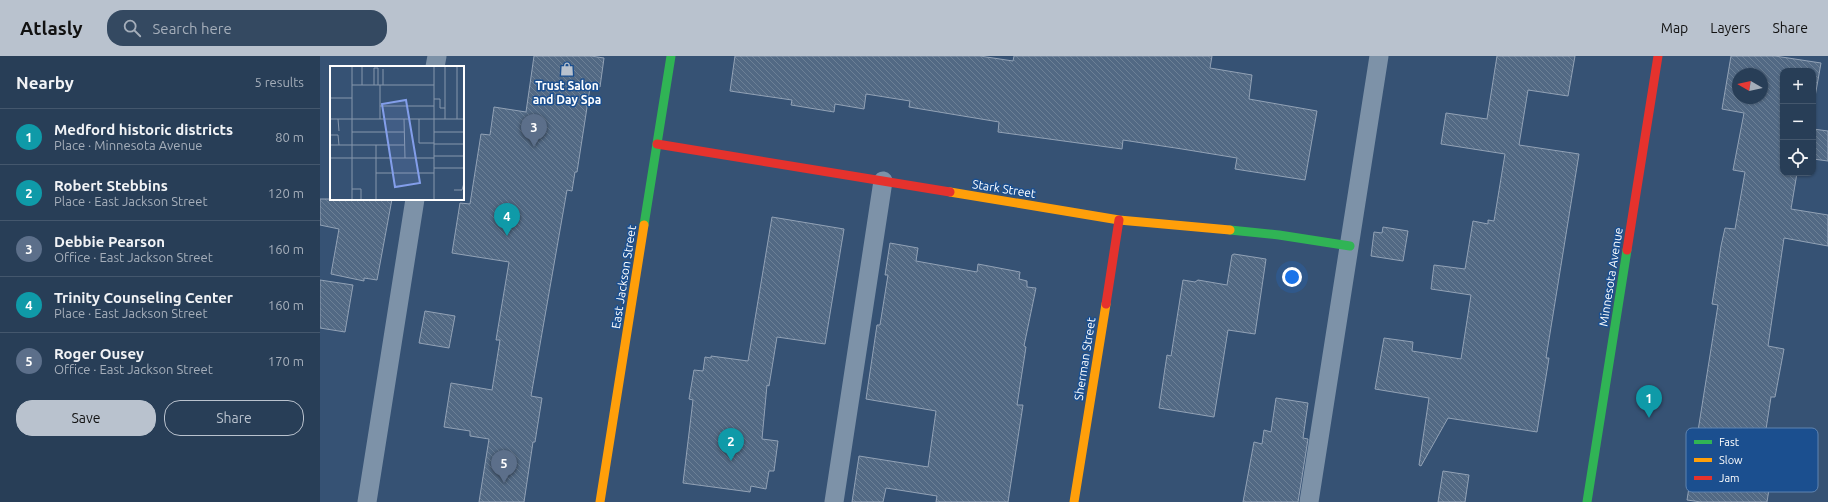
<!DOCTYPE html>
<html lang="en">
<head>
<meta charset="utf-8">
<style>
	:root { --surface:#283e57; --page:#344961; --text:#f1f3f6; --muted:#a5aeba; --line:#44576d; --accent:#b9c2ce }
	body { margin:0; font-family:Ubuntu,sans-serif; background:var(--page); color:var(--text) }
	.controls { position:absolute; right:12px; top:12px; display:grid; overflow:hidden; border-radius:8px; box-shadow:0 1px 3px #0004 }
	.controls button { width:36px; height:36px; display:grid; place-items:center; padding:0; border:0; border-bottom:1px solid var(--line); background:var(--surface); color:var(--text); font:20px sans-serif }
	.compass { position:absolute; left:1412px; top:12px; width:36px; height:36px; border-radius:50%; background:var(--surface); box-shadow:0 1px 3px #0004; rotate:279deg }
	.you { position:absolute; left:972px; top:221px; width:14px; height:14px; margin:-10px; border:3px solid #fff; border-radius:50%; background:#1a73e8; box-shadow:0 0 0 6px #1a73e833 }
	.badge { display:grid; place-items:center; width:26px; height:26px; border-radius:50%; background:var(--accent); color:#fff; font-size:13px; font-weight:700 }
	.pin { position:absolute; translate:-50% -33px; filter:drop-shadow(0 1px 2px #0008) }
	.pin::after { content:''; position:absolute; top:21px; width:14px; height:12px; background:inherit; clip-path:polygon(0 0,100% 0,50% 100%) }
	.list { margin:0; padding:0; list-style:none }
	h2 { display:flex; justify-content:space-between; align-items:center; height:52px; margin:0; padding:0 16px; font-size:17px }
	h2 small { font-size:13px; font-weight:400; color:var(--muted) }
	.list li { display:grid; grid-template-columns:26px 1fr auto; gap:12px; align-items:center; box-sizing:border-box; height:56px; padding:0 16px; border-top:1px solid var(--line) }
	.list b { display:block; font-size:15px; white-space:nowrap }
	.list p { margin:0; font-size:13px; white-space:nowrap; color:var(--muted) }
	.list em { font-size:13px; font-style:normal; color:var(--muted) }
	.actions { display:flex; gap:8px; padding:12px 16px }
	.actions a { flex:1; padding:9px 0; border:1px solid var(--accent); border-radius:16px; text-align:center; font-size:14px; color:var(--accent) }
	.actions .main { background:var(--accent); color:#111 }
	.icon { flex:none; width:22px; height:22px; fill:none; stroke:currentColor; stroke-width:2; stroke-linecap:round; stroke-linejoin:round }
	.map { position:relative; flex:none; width:1508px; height:446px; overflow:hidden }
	header { display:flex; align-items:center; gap:24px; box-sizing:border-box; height:56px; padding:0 20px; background:var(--accent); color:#111 }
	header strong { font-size:19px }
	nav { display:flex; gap:22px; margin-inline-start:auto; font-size:14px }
	.search { width:280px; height:36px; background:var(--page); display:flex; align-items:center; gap:10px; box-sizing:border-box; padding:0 14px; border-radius:16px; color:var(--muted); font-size:15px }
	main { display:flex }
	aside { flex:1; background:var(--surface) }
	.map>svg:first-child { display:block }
</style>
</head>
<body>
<header>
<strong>Atlasly</strong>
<div class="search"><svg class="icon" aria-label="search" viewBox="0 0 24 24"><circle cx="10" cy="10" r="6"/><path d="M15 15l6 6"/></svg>Search here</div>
<nav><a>Map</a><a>Layers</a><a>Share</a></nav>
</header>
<main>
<aside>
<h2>Nearby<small>5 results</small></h2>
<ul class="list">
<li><span class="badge" style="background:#0f9aa8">1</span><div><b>Medford historic districts</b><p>Place · Minnesota Avenue</p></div><em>80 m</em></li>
<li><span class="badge" style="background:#0f9aa8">2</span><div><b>Robert Stebbins</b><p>Place · East Jackson Street</p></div><em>120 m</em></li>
<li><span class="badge" style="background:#5c6f8a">3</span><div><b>Debbie Pearson</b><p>Office · East Jackson Street</p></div><em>160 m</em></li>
<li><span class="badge" style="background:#0f9aa8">4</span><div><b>Trinity Counseling Center</b><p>Place · East Jackson Street</p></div><em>160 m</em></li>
<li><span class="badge" style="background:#5c6f8a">5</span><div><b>Roger Ousey</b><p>Office · East Jackson Street</p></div><em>170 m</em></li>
</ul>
<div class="actions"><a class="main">Save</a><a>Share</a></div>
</aside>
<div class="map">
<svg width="1508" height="446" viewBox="0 0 1508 446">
	<defs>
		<pattern id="building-back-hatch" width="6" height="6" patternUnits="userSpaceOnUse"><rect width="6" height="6" fill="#526984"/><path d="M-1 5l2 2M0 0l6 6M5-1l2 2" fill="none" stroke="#6c8096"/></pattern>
	</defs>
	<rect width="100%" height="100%" fill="#365274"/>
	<path fill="url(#building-back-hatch)" stroke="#92a2b6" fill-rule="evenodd" d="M214,0H271L284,2L280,31L272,30L270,32L257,116H255L252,135L247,134L211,340L222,342L215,386H213L204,446H159L169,383L150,380V375L124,371L131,327L172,334L180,284H176L189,206L132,197L140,147L150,148L161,78L170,79L174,51L206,56Z
		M415,0H660L693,5L694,0H892L890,12L932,19L929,43L997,55L985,124L915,113L917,102L862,93L803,84L802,93L678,76L679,66L589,51L590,45L546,38L544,53L515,48L514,56L471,49L472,44L410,35Z
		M1177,0H1255L1248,40L1208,34L1199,89L1259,98L1226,302H1229L1217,376L1128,362L1101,410L1099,409L1109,342L1055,333L1064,282L1093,286L1092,295L1141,303L1151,239L1111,233L1114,209L1145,213L1153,165L1168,168V164L1174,165L1185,98L1121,88L1126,57L1167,63Z
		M1411,0H1455L1501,7L1493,52V15H1463V117H1477L1471,153L1508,159V190L1464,182L1448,290L1464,293L1455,341H1451L1442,399L1454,401L1447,446H1381L1367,444L1398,249L1392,248L1401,190L1405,172L1415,173L1425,116L1413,114L1424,57L1402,53ZM1418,18H1442V42H1418Z
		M1493,73L1508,75V105L1493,103Z
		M0,143H72L57,224L44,222V225L11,218L19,173L0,169Z
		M452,161L524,173L505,288L457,281L449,330L447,329L442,383L458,385L454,415H449L446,433L431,430L430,436L363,427L373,344L369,343L374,314L383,315L385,301L391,302V300L428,305Z
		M1063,171L1088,175L1083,205L1051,200L1054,176L1062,177Z
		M570,187L598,192L596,205L657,216L658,208L700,216L699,223L707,225V231L716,232L704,290L706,291L697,349H703L688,446H616L617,440L566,432L563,446H532L539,400L608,411L616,355L546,343L557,269H560L568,219H565Z
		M914,198L946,203L935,278L908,274L894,361L839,352L847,299L851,300L863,224L875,226L878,224L907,229L912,199Z
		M0,224L33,229L25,276L0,272Z
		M105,255L135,260L129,292L99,287Z
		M956,342L988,347L983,382L988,383L978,446H923L934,386L942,388L944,374L951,376Z
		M1123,415L1149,419L1145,446H1118Z"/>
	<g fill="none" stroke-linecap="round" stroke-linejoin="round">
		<path stroke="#7d92a8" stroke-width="19" d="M115,11L117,0
			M47,446L95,143
			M514,446L563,125
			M989,446L1059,0"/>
		<path stroke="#30b455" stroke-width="9" d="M324,169L351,0
			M910,174L959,179L1030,190
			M1267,446L1307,194"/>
		<path stroke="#ff9f0a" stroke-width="9" d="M630,136L799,164L910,174
			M280,446L324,169
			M754,446L786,248"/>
		<path stroke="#e5322d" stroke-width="9" d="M337,88L630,136
			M1307,194L1338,0
			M786,248L799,164"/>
	</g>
	<defs>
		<g id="shop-bare" transform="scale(1.08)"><path d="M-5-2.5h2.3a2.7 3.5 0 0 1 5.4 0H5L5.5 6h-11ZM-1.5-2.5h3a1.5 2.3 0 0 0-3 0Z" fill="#b9c2ce" stroke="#1b4f8f" stroke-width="2.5" paint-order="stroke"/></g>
	</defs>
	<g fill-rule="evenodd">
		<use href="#shop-bare" x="247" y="13"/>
	</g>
	<g text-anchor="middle" stroke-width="3" stroke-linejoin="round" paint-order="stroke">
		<g font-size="12" font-weight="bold" fill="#fff" stroke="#1b4f8f">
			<text x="247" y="34">Trust Salon<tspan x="247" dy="14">and Day Spa</tspan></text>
		</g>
		<g font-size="12" fill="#fff" stroke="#1b4f8f">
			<text transform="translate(684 133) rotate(9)" y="4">Stark Street</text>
			<text transform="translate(304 221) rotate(-81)" y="4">East Jackson Street</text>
			<text transform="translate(1291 221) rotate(-81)" y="4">Minnesota Avenue</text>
			<text transform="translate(765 303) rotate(-81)" y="4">Sherman Street</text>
		</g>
	</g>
	<g transform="translate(10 10)">
		<rect width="134" height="134" fill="#365274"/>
		<path fill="none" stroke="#8697ac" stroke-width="1" d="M115,0V53M127,0V53M53,3V19M22,19H104M32,19V0M44,19V2H48V19M0,32H22V0M104,33H110V42H115M50,40H104M0,53H104M8,53L9,65M50,53V19M74,53L75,92M89,53V77H104M104,53H134M22,66H74M104,66H134M0,69H8L9,79M104,78H134M0,79H74M46,79V134M104,90H134M0,92H104M104,102H134M46,107H104M22,123H31V134M124,124H132L134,117M22,134V32M104,134V0"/>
		<path fill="#839eea" fill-opacity="0.15" stroke="#839eea" stroke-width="2" d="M76,34L90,117L65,121L52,38Z"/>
		<rect width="134" height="134" fill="none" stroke="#fff" stroke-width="2"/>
	</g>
	<rect x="1366" y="372" width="132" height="64" rx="6" fill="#1b4f8f" stroke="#5f84b1" stroke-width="1"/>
	<rect x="1374" y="384" width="18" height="4" fill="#30b455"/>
	<rect x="1374" y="402" width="18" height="4" fill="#ff9f0a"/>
	<rect x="1374" y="420" width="18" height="4" fill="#e5322d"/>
	<g font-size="11" fill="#fff">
		<text x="1399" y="390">Fast</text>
		<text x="1399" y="408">Slow</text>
		<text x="1399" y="426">Jam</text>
	</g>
</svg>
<div class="controls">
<button>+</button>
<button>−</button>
<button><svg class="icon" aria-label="locate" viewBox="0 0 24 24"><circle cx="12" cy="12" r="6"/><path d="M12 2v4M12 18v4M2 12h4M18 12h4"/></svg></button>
</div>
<svg class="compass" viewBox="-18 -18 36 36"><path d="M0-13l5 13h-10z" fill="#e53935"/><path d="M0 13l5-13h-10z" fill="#a5aeba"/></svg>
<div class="you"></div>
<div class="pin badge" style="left:1329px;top:362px;background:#0f9aa8">1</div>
<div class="pin badge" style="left:411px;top:405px;background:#0f9aa8">2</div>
<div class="pin badge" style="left:214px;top:91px;background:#5c6f8a">3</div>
<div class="pin badge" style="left:187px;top:180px;background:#0f9aa8">4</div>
<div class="pin badge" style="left:184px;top:427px;background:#5c6f8a">5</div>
</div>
</main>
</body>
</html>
